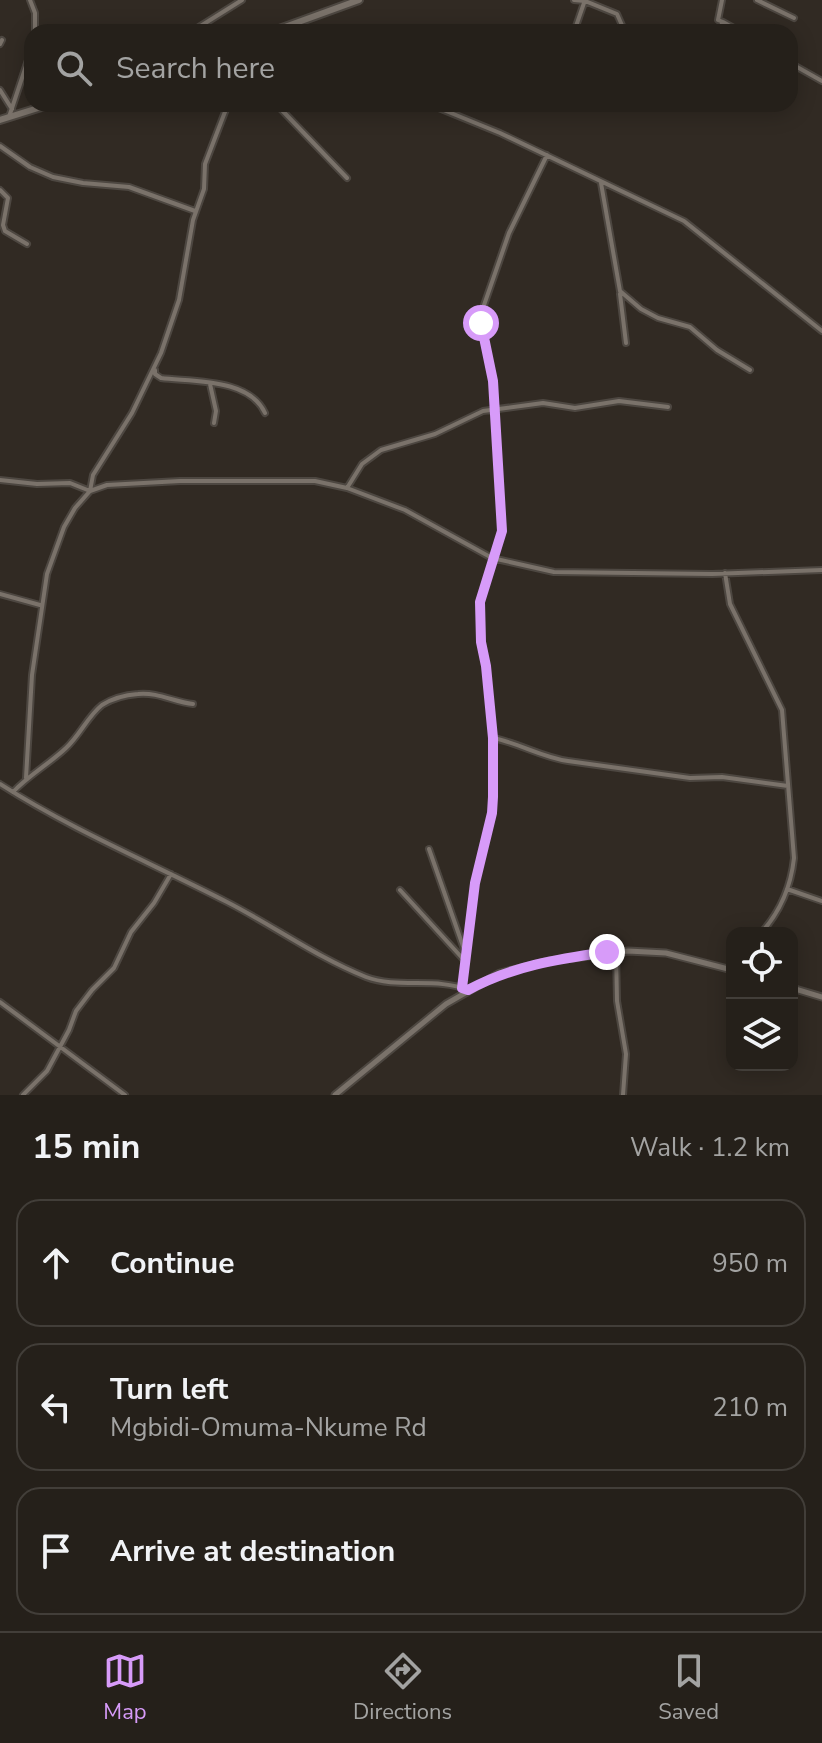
<!DOCTYPE html>
<html lang="en">
<head>
<meta charset="utf-8">
<style>
	:root { --surface:#25201a; --page:#2d2823; --text:#f1f3f6; --muted:#a3a3a2; --line:#423e39; --accent:#d79bf9 }
	body { margin:0; font-family:"Nunito Sans",sans-serif; background:var(--page); color:var(--text) }
	.controls { position:absolute; right:24px; bottom:24px; display:grid; overflow:hidden; border-radius:16px; box-shadow:0 4px 20px #0003 }
	.controls button { width:72px; height:72px; display:grid; place-items:center; padding:0; border:0; border-bottom:2px solid var(--line); background:var(--surface); color:var(--text); font:40px sans-serif }
	.stop { position:absolute; width:24px; height:24px; margin:-18px; border:6px solid #d79bf9; border-radius:50%; background:#fff }
	.stop.end { background:#d79bf9; border-color:#fff; box-shadow:0 2px 8px #0008 }
	.list { margin:0; padding:0; list-style:none }
	h2 { display:flex; justify-content:space-between; align-items:center; height:104px; margin:0; padding:0 32px; font-size:34px }
	h2 small { font-size:26px; font-weight:400; color:var(--muted) }
	.list li { display:grid; grid-template-columns:52px 1fr auto; gap:24px; align-items:center; box-sizing:border-box; height:128px; margin:0 16px 16px; padding:0 16px; border:2px solid var(--line); border-radius:24px }
	.list b { display:block; font-size:30px; white-space:nowrap }
	.list p { margin:0; font-size:26px; white-space:nowrap; color:var(--muted) }
	.list em { font-size:26px; font-style:normal; color:var(--muted) }
	.icon { flex:none; width:44px; height:44px; fill:none; stroke:currentColor; stroke-width:2; stroke-linecap:round; stroke-linejoin:round }
	.map { position:relative; flex:none; width:822px; height:1095px; overflow:hidden }
	.search { position:absolute; background:var(--surface); box-shadow:0 4px 20px #0003; left:24px; right:24px; top:24px; height:88px; display:flex; align-items:center; gap:20px; box-sizing:border-box; padding:0 28px; border-radius:24px; color:var(--muted); font-size:30px }
	.sheet { height:536px; background:var(--surface) }
	nav { display:flex; justify-content:space-around; align-items:center; box-sizing:border-box; height:112px; border-top:2px solid var(--line); background:var(--surface); font-size:22px; color:var(--muted) }
	nav a { display:grid; justify-items:center; gap:4px }
	nav .on { color:var(--accent) }
	.map>svg:first-child { display:block }
</style>
</head>
<body>
<div class="map">
<svg width="822" height="1095" viewBox="0 0 822 1095">
	<rect width="100%" height="100%" fill="#312a23"/>
	<g fill="none" stroke-linecap="round" stroke-linejoin="round">
		<g stroke="#4d4741" stroke-width="8">
			<path id="minor" d="M30,0L35,13V32
				M574,0L585,1L617,14L625,32
				M757,0L794,18
				M723,22L741,32
				M191,32L242,0
				M574,32L585,0
				M717,32L723,22L718,20L722,0
				M0,44L2,40
				M790,63L822,81
				M0,90L12,109
				M276,104L347,178
				M429,104L500,133L684,221L822,331
				M9,117L32,48
				M0,146L30,167L53,177L83,183L129,187L195,211
				M601,183L620,291L641,309L658,318L690,327L717,350L750,370
				M0,190L8,198L3,225L5,231L27,244
				M620,294L626,343
				M155,370V374L161,378C193,382 249,378 265,413
				M210,384L216,411L214,423
				M0,480L37,484L70,483L90,491L107,485L180,481H315L347,488L405,510L492,558L554,572L712,574L822,570
				M347,488L362,464L381,450L435,434L483,411L543,403L575,408L619,401L668,407
				M725,573L730,604L782,710L794,858C791,886 780,912 761,933
				M0,594L40,605
				M493,738C519,743 541,757 568,761L690,778L722,777L788,786
				M26,778L32,675L47,574L64,527L75,508L90,491L93,475L132,413L161,353L179,300L193,220L204,189L205,164L228,104
				M0,784C72,830 151,863 227,902C274,926 316,957 366,977C398,989 437,977 468,990
				M13,792C29,775 49,764 66,748C80,735 88,716 102,705C113,698 125,695 138,694C158,692 174,702 193,704
				M429,849L464,949
				M787,889L822,901
				M400,890L465,961
				M616,952L617,1001L626,1054L623,1095
				M462,988L475,883L492,813L493,797L492,731L486,666L481,642L480,602L502,531L493,381L483,335V308L509,233L547,155
				M0,1002L125,1095
				M23,1095L47,1071L69,1030L76,1011L92,990L114,968L131,932L154,903L171,874"/>
		</g>
		<g stroke="#4d4741" stroke-width="9">
			<path id="tertiary" d="M792,988L822,997
				M335,1095L446,1004L500,973L549,961L628,951L666,953L732,970"/>
		</g>
		<g stroke="#4d4741" stroke-width="10">
			<path id="secondary" d="M271,32L359,0
				M0,120L51,104"/>
		</g>
		<use href="#minor" stroke="#7a726a" stroke-width="4"/>
		<use href="#tertiary" stroke="#7a726a" stroke-width="5"/>
		<use href="#secondary" stroke="#7a726a" stroke-width="6"/>
	</g>
	<g fill="none" stroke-linecap="round" stroke-linejoin="round">
		<path stroke="#d79bf9" stroke-width="10" d="M481,323L493,381L502,531L480,602L481,642L486,666L493,738V797L492,813L475,883L462,988L468,990C512,966 558,959 607,952"/>
	</g>
</svg>
<div class="controls">
<button><svg class="icon" aria-label="locate" viewBox="0 0 24 24"><circle cx="12" cy="12" r="6"/><path d="M12 2v4M12 18v4M2 12h4M18 12h4"/></svg></button>
<button><svg class="icon" aria-label="layers" viewBox="0 0 24 24"><path d="M12 4l9 5-9 5-9-5zM3 14l9 5 9-5"/></svg></button>
</div>
<div class="stop" style="left:481px;top:323px"></div>
<div class="stop end" style="left:607px;top:952px"></div>
<div class="search"><svg class="icon" aria-label="search" viewBox="0 0 24 24"><circle cx="10" cy="10" r="6"/><path d="M15 15l6 6"/></svg>Search here</div>
</div>
<section class="sheet">
<h2>15 min<small>Walk · 1.2 km</small></h2>
<ul class="list">
<li><svg class="icon" aria-label="ahead" viewBox="0 0 24 24"><path d="M12 20V5M6 11l6-6 6 6"/></svg><div><b>Continue</b></div><em>950 m</em></li>
<li><svg class="icon" aria-label="left" viewBox="0 0 24 24"><path d="M17 20v-9H6M10 6l-5 5 5 5"/></svg><div><b>Turn left</b><p>Mgbidi-Omuma-Nkume Rd</p></div><em>210 m</em></li>
<li><svg class="icon" aria-label="arrive" viewBox="0 0 24 24"><path d="M6 21V4h12l-3 4 3 4H6"/></svg><div><b>Arrive at destination</b></div></li>
</ul>
</section>
<nav>
<a class="on"><svg class="icon" aria-label="map" viewBox="0 0 24 24"><path d="M3 6l6-2 6 2 6-2v14l-6 2-6-2-6 2zM9 4v14M15 6v14"/></svg>Map</a>
<a><svg class="icon" aria-label="directions" viewBox="0 0 24 24"><path d="M12 3l9 9-9 9-9-9zM9 14v-3h6M13 9l2 2-2 2"/></svg>Directions</a>
<a><svg class="icon" aria-label="saved" viewBox="0 0 24 24"><path d="M7 4h10v16l-5-4-5 4z"/></svg>Saved</a>
</nav>
</body>
</html>
